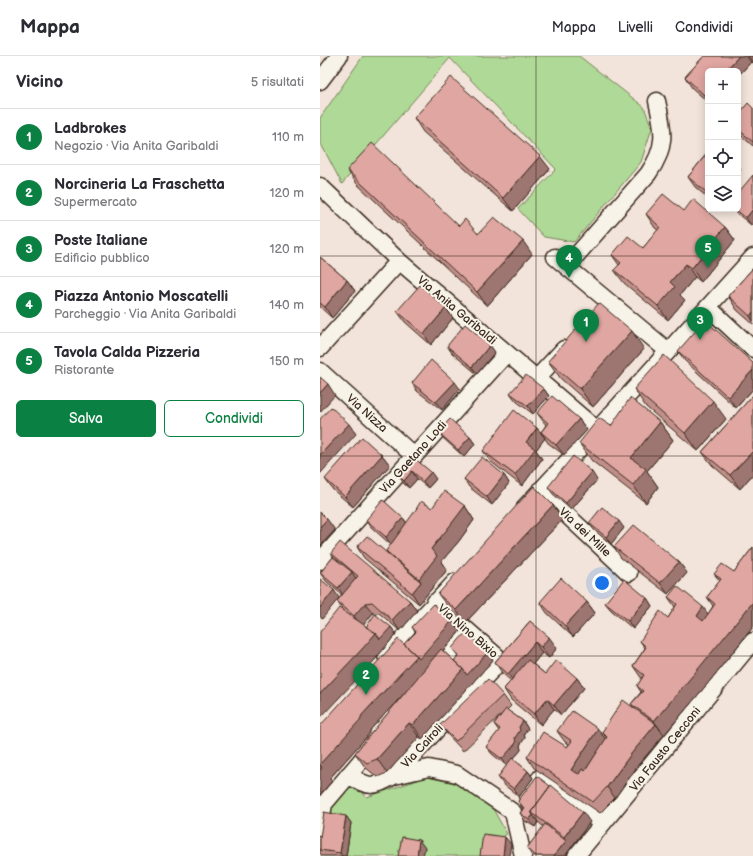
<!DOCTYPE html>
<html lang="it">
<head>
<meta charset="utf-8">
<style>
	:root { --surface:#fff; --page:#f2f2f3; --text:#2b2b33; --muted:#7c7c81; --line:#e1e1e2; --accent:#0b8043 }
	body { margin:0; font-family:"Balsamiq Sans",sans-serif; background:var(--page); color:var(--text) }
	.controls { position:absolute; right:12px; top:12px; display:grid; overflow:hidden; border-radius:6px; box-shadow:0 2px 10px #0003 }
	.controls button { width:36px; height:36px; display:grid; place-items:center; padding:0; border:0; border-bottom:1px solid var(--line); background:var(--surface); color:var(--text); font:20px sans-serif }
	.you { position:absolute; left:282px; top:527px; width:14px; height:14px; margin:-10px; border:3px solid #fff; border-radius:50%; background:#1a73e8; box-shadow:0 0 0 6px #1a73e833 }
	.badge { display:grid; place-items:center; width:26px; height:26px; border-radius:50%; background:var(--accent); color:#fff; font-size:13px; font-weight:700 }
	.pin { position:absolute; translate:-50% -33px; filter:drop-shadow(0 1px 2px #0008) }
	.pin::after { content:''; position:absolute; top:21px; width:14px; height:12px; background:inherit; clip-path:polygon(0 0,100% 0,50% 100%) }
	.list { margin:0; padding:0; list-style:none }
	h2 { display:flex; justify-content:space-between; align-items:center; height:52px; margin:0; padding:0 16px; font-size:17px }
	h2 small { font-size:13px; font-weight:400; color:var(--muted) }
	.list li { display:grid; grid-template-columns:26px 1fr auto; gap:12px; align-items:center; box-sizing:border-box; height:56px; padding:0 16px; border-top:1px solid var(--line) }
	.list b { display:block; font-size:15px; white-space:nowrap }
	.list p { margin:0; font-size:13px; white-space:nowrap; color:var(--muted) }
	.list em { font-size:13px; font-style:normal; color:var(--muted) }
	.actions { display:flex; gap:8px; padding:12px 16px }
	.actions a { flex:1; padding:9px 0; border:1px solid var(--accent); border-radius:6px; text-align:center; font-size:14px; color:var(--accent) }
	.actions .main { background:var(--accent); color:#fff }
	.icon { flex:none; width:22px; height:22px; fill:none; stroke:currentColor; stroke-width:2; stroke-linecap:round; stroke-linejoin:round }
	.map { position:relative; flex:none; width:433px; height:800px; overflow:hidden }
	header { display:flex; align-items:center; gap:24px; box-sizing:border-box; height:56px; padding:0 20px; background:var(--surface); border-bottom:1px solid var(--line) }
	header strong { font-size:19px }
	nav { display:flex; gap:22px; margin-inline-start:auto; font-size:14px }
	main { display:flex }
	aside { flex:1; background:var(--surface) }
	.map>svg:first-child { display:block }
</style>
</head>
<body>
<header>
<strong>Mappa</strong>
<nav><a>Mappa</a><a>Livelli</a><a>Condividi</a></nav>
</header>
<main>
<aside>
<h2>Vicino<small>5 risultati</small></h2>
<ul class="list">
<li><span class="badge">1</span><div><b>Ladbrokes</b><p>Negozio · Via Anita Garibaldi</p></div><em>110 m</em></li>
<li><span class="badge">2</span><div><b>Norcineria La Fraschetta</b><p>Supermercato</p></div><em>120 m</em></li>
<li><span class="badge">3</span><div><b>Poste Italiane</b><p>Edificio pubblico</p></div><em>120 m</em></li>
<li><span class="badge">4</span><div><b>Piazza Antonio Moscatelli</b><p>Parcheggio · Via Anita Garibaldi</p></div><em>140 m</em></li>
<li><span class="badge">5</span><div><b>Tavola Calda Pizzeria</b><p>Ristorante</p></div><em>150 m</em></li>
</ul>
<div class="actions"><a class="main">Salva</a><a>Condividi</a></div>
</aside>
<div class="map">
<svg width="433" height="800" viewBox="0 0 433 800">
	<rect width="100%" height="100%" fill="#f2e4da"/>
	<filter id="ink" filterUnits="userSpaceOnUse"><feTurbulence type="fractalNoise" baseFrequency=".025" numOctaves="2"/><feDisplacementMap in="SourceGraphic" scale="8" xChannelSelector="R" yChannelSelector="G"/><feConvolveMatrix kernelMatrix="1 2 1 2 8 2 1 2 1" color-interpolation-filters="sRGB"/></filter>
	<g filter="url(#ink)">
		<path fill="#afd996" stroke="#75825a" d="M43,0H259L324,51L332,72L321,106L254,186L224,181L198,153L236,113L130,2L22,128L0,86V62Z
			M107,721L139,728L173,753L187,778L167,791L166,800H3L11,749L31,728L47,741Z"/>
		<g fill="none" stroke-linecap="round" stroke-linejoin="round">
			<g stroke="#3b2a1e" stroke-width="19">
				<path id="minor" d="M0,25L19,0
					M0,130L79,205L277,374
					M235,201L348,295
					M247,210L328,118C347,91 344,75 337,45
					M388,251L433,293
					M0,292L79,205
					M0,315L94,400
					M217,322L244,293
					M220,434L309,517
					M205,451L277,374L433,201
					M0,505L187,297
					M66,600L135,526
					M115,617L148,579
					M28,719C50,732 51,732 74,720L181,604L115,546
					M74,720L109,712L137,718L193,756L203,800
					M207,739L221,721L282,768
					M0,771L4,748L55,688
					M256,800L433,585"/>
			</g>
			<use href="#minor" stroke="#f7f3e8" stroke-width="16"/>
		</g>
		<path fill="#c18f8a" stroke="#3b2a1e" d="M384,0H433V8L431,6L418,20V15H388V46L372,32L365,21Z
			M433,52V90L418,77V59Z
			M94,62L230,113L193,155L103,76Z
			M388,96V142L375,131L368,121Z
			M27,114L139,170L212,198L167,250L37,128Z
			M433,119L431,169L414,155L413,153H418Z
			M364,155L405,171L415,184L381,226L375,221L360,239L365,244L348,264L304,227L294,214L299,209L292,199L323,192L338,174L335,172L326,158Z
			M0,201L27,224L35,235L12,262L0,251Z
			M433,212V268L417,254L408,240Z
			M126,252L133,262L111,289L85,266L77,255Z
			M127,290L175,296L157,318L132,297Z
			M324,293L273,351L241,323L228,305Z
			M358,295L433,307V333L416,352L365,305Z
			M92,327L140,333L122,354L97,335Z
			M224,333L229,340L213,358L196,345L190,337Z
			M314,333L406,363L378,395L326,351Z
			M433,339V418L420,433L392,409L382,396Z
			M217,357L259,363L267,374L244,399L228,387L221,376L226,369Z
			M340,366L353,384L327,415L338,431L326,447L272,405L259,387L291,370Z
			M217,372L225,382L216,394L222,403L202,430L170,405L163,395Z
			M118,376L150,381L155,388L144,401L124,383Z
			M62,399L70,409L33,451L13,434L5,423Z
			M94,402L116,423L108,432L97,423L89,432L84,428L79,420Z
			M184,419L189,427L172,449L149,431L144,423Z
			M277,424L251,454L233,438L228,431Z
			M233,449L243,463L145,567L128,551L118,538Z
			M145,450L154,464L139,485L121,506L127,514L99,548L44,502L37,491L68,498L66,495L71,489L51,471L46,464L83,462L87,467L112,452Z
			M269,467L304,472L291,488L274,474Z
			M294,491L359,506L367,517L348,538L301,502Z
			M433,491V571L389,626L319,708L295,742L280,757L214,712L207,701L247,691L249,688L245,686L237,675L278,673L286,684L265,715L287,683L282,676L313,651L311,648L321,636L317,630L322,623L313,610L325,592L320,585L348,562L355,551L348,541L388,558L393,550L387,541L400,525L394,518L414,516Z
			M11,497L90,545L97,555L80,575L59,557H53L43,569L46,571H71L76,578L53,606L23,555L17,545L22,539L6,525L0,517L13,501Z
			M327,542L332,550L313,573L291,554L285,547Z
			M220,546H267L275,557L253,581L227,557Z
			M132,565L140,575L123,595L134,605L138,600L132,592L173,604L102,683L99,681L67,717L57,721L45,711L35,697L89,632L51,673L49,678L10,722L12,725L0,739L84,588L95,576L92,571Z
			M210,565L237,592L229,602L222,597L213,608L225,618L257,622L264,632L241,659L234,653L221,669L191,644L184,633L191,625L182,617L175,606Z
			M183,639L191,650L187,654L203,665L208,673L204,678L205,682L200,689L201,694L193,703L208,715L213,722L199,741L183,728L178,721L187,710L172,698L166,691L179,675L174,668L183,657L143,695L128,679L120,669Z
			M198,745L270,766L245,800H212L207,792L224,771L218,766L215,771L205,765L200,757L203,753Z
			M26,760L31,767L26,800H2L0,797V781Z"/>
		<path fill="#9d7471" stroke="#3b2a1e" d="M419,0H426L431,6L418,20V15H405Z
			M428,0H433V7Z
			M388,35V44L384,39Z
			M220,100L230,113L193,155L183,142Z
			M418,110L421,113L418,117Z
			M433,153V167L431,169L426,162Z
			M405,171L415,184L381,226L372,212Z
			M203,185L212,198L167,250L157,236Z
			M366,208L375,221L360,239L365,244L348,264L338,250L350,226Z
			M27,224L35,235L12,262L5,251Z
			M126,252L133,262L111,289L104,278Z
			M433,256V265L430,260Z
			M312,275L324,293L273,351L260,333Z
			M170,289L175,296L157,318L152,311Z
			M433,314V333L416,352L408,341Z
			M135,326L140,333L122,354L116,346Z
			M8,328L15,339L0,356V337Z
			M224,333L229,340L213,358L208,350Z
			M393,345L406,363L378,395L365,377Z
			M259,363L267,374L244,399L236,389Z
			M340,366L353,384L327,415L338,431L326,447L313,429L311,402Z
			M29,368L36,378L0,418V399Z
			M217,372L225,382L216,394L222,403L202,430L195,419L206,386Z
			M150,381L155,388L144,401L138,394Z
			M433,395V418L420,433L410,419Z
			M62,399L70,409L33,451L25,441Z
			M92,415L97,423L89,432L84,425Z
			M111,416L116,423L108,432L103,425Z
			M272,416L277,424L251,454L246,447Z
			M184,419L189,427L172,449L167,441Z
			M233,449L243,463L145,567L136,554Z
			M145,450L154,464L139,485L121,506L127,514L99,548L92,537L101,526L99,523L111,493Z
			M83,462L88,469L71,489L66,481Z
			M7,463L15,474L0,490V471Z
			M299,465L304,472L291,488L286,481Z
			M359,506L367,517L348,538L340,527Z
			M32,516L37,524L24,540L18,532Z
			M14,534L19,542L2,563L0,560V552Z
			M327,542L332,550L313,573L308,565Z
			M90,545L97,555L80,575L72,564Z
			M267,546L275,557L253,581L245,570Z
			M433,546V571L389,626L344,679L334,665Z
			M45,547L53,557L42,571L34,560Z
			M383,551L393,565L387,574L377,560Z
			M132,565L140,575L106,614L51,673L49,678L10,722L12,725L0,739V708L42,659L97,600Z
			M71,571L76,578L53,606L0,662V638L56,577Z
			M229,581L237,592L229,602L221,591Z
			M215,586L222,597L196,629L188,618Z
			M168,596L173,604L102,683L93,669L143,613Z
			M257,622L264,632L241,659L234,649Z
			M227,643L234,653L221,669L214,658Z
			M203,665L208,673L204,678L205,682L200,689L201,694L187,710L182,703L199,671Z
			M89,667L99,681L67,717L57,703Z
			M336,668L344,679L319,708L295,742L287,731L311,698Z
			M278,673L286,684L258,725L251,714Z
			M208,715L213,722L199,741L194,733Z
			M263,756L270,766L245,800H234L246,785L244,781Z
			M213,759L218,766L215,771L209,764Z
			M26,760L31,767L26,800H22L20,797Z
			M185,781L191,788L189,800H183Z
			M99,784L105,792L103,800H97Z"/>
		<path fill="#e0a6a1" stroke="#3b2a1e" d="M384,0H419L405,15H388V35L384,39L365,21Z
			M131,21L220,100L183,142L94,62Z
			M428,47L433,52V86L418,73V59Z
			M52,87L139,170L145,163L158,178L174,161L203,185L157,236L27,114Z
			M388,96V134L386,136L368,121Z
			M433,119V153L426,162L415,153H418V137Z
			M343,138L364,155L373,143L405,171L372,212L366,208L350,226L355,231L338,250L294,214L301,207L292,199L308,180L323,192L340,171L326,158Z
			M0,201L27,224L5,251L0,247Z
			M433,212V256L430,260L408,240Z
			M100,229L126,252L104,278L77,255Z
			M279,247L312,275L260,333L228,305Z
			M385,264L433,307V314L408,341L358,295Z
			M145,268L170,289L152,311L127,290Z
			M344,299L393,345L365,377L314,333Z
			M111,304L135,326L116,346L92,327Z
			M206,319L224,333L208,350L190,337Z
			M0,321L8,328L0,337Z
			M433,339V395L410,419L382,396Z
			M232,340L259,363L236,389L221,376L228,367L217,357Z
			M310,342L340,366L311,402L326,413L313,429L259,387L279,362L291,370Z
			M11,351L29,368L0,399V363Z
			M194,354L217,372L206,386L215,393L195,419L163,395Z
			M130,363L150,381L138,394L118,376Z
			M42,381L62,399L25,441L5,423Z
			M253,400L272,416L246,447L228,431Z
			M162,401L184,419L167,441L144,423Z
			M94,402L111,416L103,425L92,415L84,425L79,420Z
			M214,430L233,449L136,554L118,538Z
			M124,435L145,450L129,471L111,493L117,500L99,523L66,495L95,455L101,445L112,452Z
			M63,444L83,462L66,481L46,464Z
			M282,451L299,465L286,481L269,467Z
			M0,456L7,463L0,471Z
			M314,469L359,506L340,527L294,491Z
			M47,480L101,526L92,537L37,491Z
			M20,486L90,545L72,564L52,546L45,547L34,560L17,545L38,520L11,497Z
			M433,491V546L379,612L334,665L311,648L323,635L317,630L324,619L313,610L326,591L320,585L340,555L348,562L357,548L348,541L357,530L383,551L377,560L383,565L395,548L387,541L401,523L394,518L402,508L414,516Z
			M13,501L32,516L18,532L0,517Z
			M241,522L267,546L245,570L220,546Z
			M0,523L14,534L0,552Z
			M304,523L327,542L308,565L285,547Z
			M114,548L132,565L99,603L97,600L84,588L96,576L92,571Z
			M19,552L56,577L43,592L0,638V576Z
			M55,558L71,571L60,583L56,577L46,571Z
			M210,565L229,581L221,591L215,586L188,618L175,606Z
			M146,576L168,596L147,619L143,613L134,605L139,599L132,592Z
			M78,583L97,600L42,659L40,664L0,708V670Z
			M121,593L143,613L93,669L89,667L57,703L47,707L35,697Z
			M208,604L225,618L236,604L257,622L234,649L227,643L214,658L184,633Z
			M168,623L183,639L136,685L120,669Z
			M303,644L336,668L311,698L287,731L273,746L207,701L223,676L247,691L252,685L237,675L252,655L278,673L251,714L259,718L262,713L265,715L287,681L282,676Z
			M186,653L203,665L199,671L200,674L195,682L196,687L182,703L166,691L180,673L174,668Z
			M192,702L208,715L194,733L178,721Z
			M0,709L2,712L0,714Z
			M217,720L230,730L211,756L213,759L209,764L200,757L204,752L198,745Z
			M231,729L263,756L244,781L211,756Z
			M4,756L26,760L20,797L0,794V781Z
			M225,768L246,785L234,800H216L207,792Z
			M163,778L185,781L183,800H160Z
			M82,781L99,784L97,800H78Z"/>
	</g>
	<path fill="none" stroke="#3b2a1e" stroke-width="1" stroke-opacity="0.55" d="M216,0V800M0,200H433M0,400H433M0,600H433"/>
	<g text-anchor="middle" stroke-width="4" stroke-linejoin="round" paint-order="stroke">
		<g font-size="12" fill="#3b2a1e" stroke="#f7f3e8">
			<text transform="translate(137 254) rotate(40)" y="4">Via Anita Garibaldi</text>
			<text transform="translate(47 357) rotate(42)" y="4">Via Nizza</text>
			<text transform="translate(93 401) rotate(-48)" y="4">Via Gaetano Lodi</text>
			<text transform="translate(265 476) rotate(43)" y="4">Via dei Mille</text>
			<text transform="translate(148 575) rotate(41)" y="4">Via Nino Bixio</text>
			<text transform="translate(102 690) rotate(-47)" y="4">Via Cairoli</text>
			<text transform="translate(345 693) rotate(-51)" y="4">Via Fausto Cecconi</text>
		</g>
	</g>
</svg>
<div class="controls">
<button>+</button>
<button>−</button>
<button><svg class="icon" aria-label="locate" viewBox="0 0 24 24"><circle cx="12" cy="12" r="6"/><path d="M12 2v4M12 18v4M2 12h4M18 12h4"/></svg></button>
<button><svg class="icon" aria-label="layers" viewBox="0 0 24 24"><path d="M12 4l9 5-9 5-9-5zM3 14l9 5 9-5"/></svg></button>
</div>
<div class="you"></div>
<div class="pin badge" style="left:266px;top:286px">1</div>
<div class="pin badge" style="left:46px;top:639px">2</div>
<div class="pin badge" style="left:380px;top:284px">3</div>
<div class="pin badge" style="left:249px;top:222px">4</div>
<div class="pin badge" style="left:388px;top:212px">5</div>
</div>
</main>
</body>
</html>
